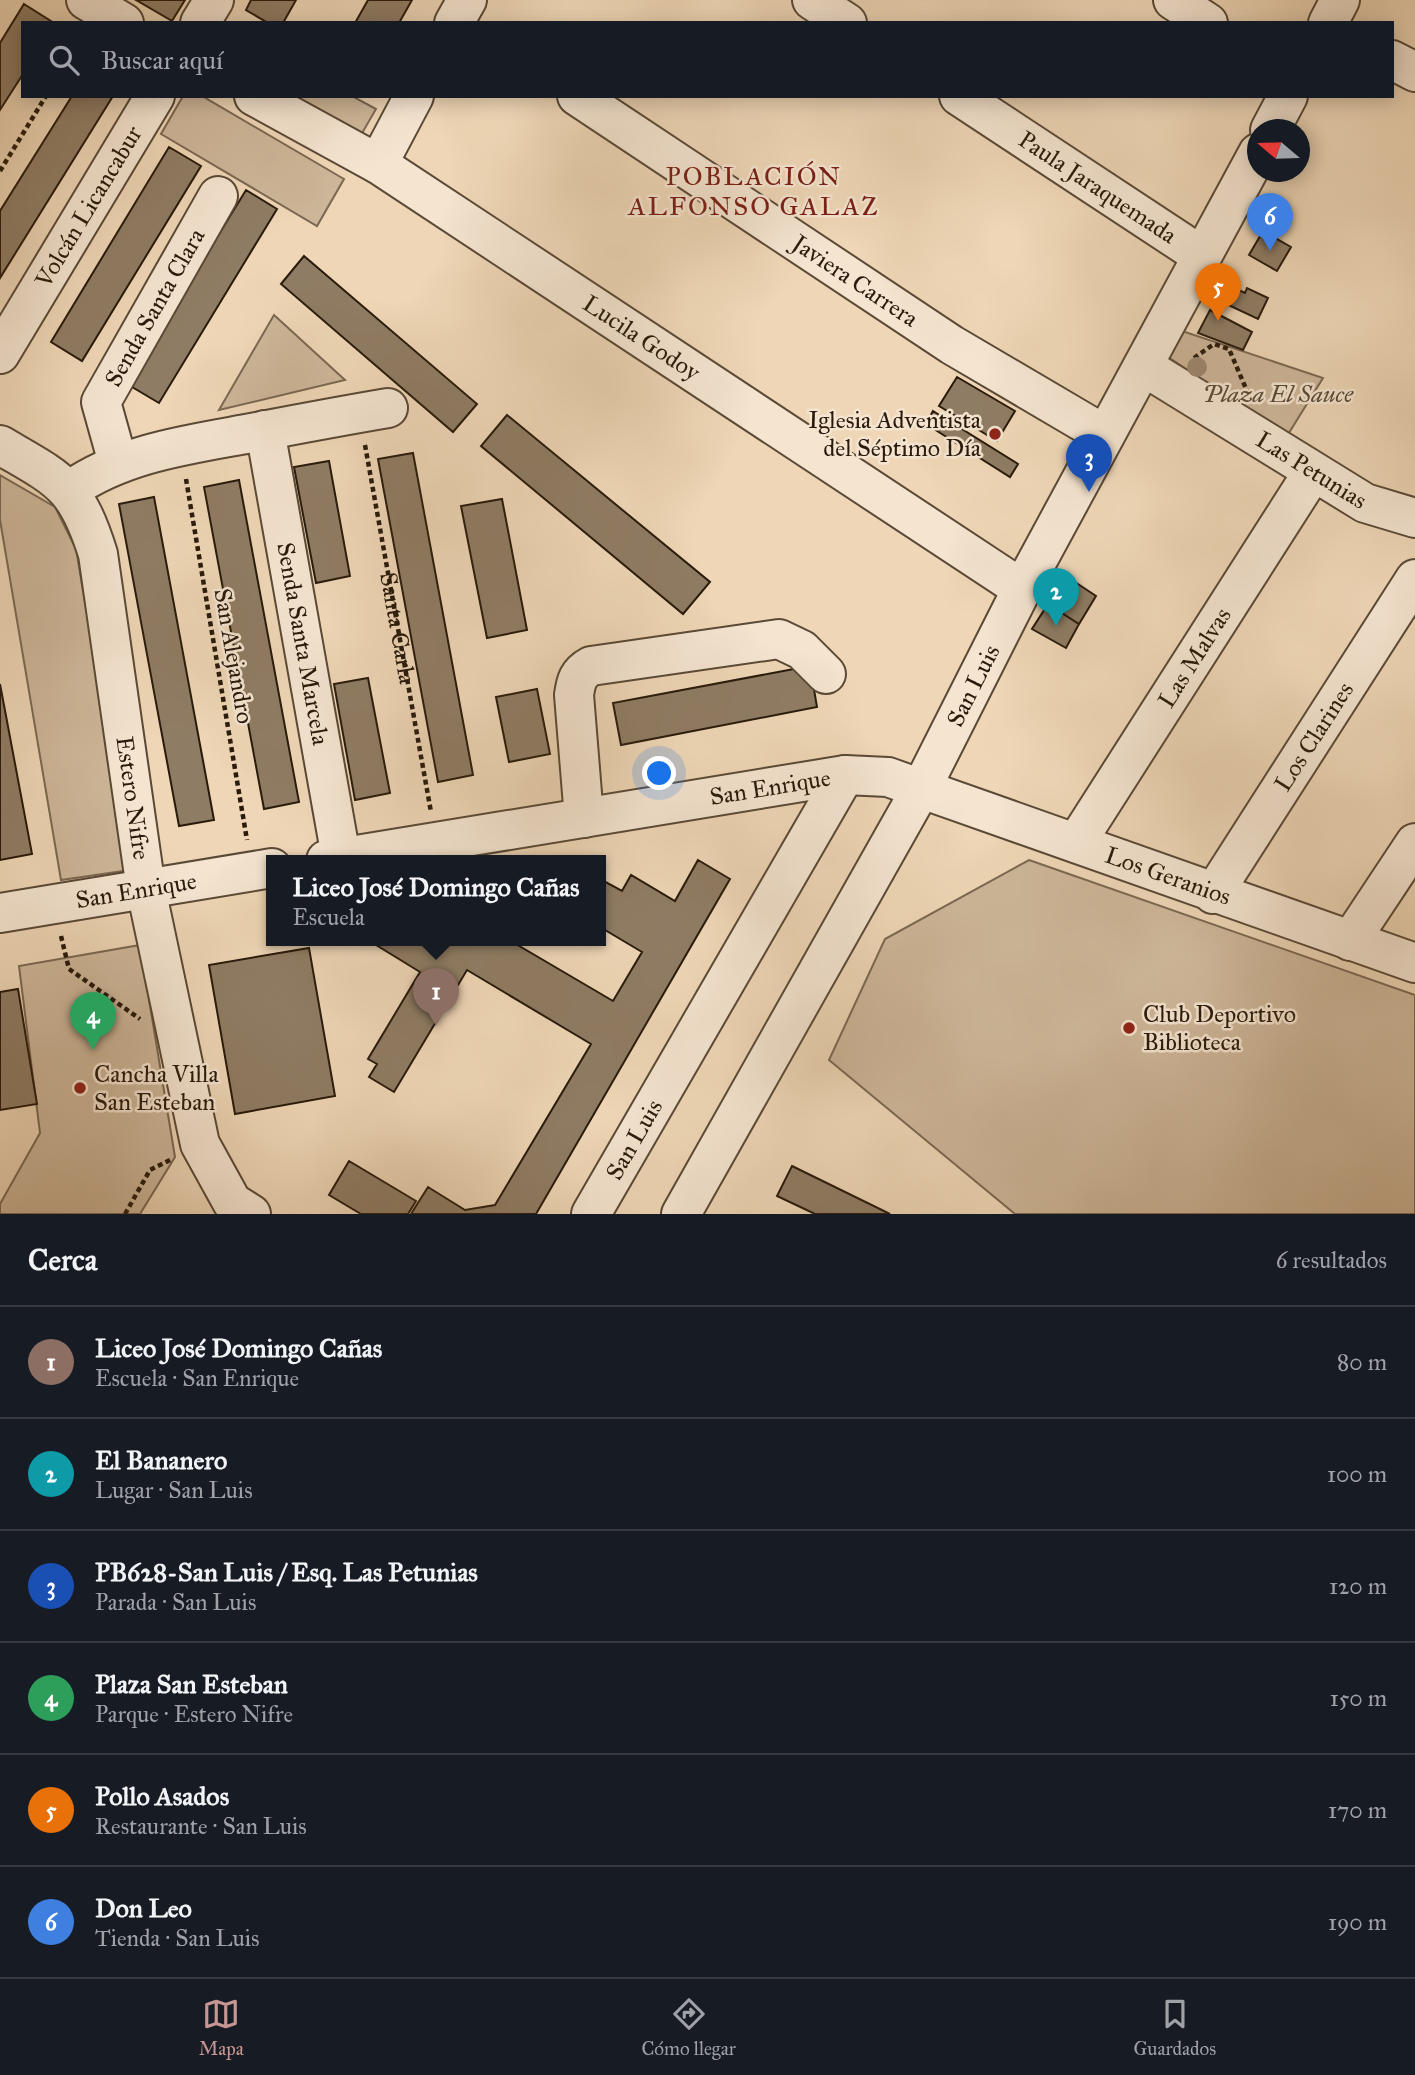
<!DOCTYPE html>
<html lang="es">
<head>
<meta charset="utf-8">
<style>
	:root { --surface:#171b24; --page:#242831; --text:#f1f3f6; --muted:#9ea1a6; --line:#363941; --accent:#c59692 }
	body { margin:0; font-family:"IM FELL Great Primer",serif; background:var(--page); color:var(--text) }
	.compass { position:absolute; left:1247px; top:119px; width:63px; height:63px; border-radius:50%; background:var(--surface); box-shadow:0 4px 18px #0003; rotate:289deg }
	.you { position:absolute; left:660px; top:774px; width:24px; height:24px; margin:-18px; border:5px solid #fff; border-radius:50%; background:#1a73e8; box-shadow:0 0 0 10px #1a73e833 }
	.badge { display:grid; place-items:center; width:46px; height:46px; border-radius:50%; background:var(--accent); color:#fff; font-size:23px; font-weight:700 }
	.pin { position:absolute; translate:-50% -58px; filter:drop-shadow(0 2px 4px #0008) }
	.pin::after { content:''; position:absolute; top:37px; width:24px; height:21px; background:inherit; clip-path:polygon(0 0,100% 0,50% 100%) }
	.popup { position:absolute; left:266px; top:855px; width:340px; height:91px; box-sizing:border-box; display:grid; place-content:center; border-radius:0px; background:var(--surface); filter:drop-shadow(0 2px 5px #0005); font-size:23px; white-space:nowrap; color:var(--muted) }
	.popup b { font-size:26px; color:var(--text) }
	.popup::after { content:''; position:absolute; left:50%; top:100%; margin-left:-14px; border:14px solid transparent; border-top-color:var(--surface) }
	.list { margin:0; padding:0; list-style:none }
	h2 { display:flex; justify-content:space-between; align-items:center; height:91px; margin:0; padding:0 28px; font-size:30px }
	h2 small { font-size:23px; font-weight:400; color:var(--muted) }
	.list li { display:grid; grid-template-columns:46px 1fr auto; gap:21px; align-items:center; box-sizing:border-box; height:112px; padding:0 28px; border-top:2px solid var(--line) }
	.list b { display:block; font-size:26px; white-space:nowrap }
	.list p { margin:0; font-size:23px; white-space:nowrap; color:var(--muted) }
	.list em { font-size:23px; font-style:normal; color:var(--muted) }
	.icon { flex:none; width:38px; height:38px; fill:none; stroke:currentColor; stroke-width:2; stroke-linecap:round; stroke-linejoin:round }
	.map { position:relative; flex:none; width:1415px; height:1214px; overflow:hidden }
	.search { position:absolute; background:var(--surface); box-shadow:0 4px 18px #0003; left:21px; right:21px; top:21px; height:77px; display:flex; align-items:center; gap:18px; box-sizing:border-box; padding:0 24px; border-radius:0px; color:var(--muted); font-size:26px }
	.sheet { height:763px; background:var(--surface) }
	nav { display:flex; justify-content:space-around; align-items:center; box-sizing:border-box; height:98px; border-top:2px solid var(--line); background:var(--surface); font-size:19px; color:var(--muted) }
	nav a { display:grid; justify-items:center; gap:4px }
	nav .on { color:var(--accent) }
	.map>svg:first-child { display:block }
</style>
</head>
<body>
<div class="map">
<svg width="1415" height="1214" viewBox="0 0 1415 1214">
	<rect width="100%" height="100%" fill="#eed6b6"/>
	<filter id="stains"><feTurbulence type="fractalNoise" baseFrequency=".00286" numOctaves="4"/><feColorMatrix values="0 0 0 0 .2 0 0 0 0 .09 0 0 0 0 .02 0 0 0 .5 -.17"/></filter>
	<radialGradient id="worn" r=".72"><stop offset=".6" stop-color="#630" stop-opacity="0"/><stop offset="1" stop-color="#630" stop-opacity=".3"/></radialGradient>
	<path fill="#cdb699" stroke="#7b6852" stroke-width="2" d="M183,96H202L344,179L317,226L161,134Z
		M290,96H352L376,109L361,135Z
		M274,315L345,380L219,410Z
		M1182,331L1323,378L1287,436L1168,357Z
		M0,475L55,507L76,549L130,870L61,880L0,520Z
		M1029,860L1415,995V1214H1015L829,1060L885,939Z
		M140,945L175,1157L140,1214H0V1204L40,1133L19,966Z"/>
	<path fill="#8f7c64" stroke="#291a0b" stroke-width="2" d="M136,0H185L172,21Z
		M251,0H296L283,23H268L246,10Z
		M368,0H412L399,23H355Z
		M24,4L54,23H23V74L0,110V43Z
		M72,96H113L0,278V211Z
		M169,147L201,166L82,361L51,342Z
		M246,190L277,209L159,403L127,384Z
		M1263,231L1291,247L1277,271L1249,255Z
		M304,256L477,404L453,432L281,284Z
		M1230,286L1245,293L1247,288L1268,298L1258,319L1222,302Z
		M1210,310L1252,332L1243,350L1198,333Z
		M957,377L1015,411L997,441L939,406Z
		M933,411L1018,464L1010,477L926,424Z
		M507,415L710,582L683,614L481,446Z
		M413,453L473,775L438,782L378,459Z
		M329,461L350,576L316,583L294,467Z
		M239,480L299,802L264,809L204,487Z
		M154,497L214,820L179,826L119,504Z
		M502,499L527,630L487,638L461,506Z
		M1066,576L1096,596L1079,624L1048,604Z
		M1048,604L1079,624L1066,648L1032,629Z
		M810,666L817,707L621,745L613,703Z
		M368,678L390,793L355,800L334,684Z
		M0,684L32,854L0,860Z
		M537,689L550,754L509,762L496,697Z
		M698,860L730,879L536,1214H411L428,1187L465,1210L495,1205L591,1044L467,970L394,1092L369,1077L377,1064L368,1059L420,972L368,940H509L613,1001L642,952L600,927V879L622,891L631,875L675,901Z
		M309,948L335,1096L235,1114L209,965Z
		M18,989L37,1104L0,1110V992Z
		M349,1161L416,1201L408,1214H361L329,1195Z
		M792,1166L890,1214H815L777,1196Z"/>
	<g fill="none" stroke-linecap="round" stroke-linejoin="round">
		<g stroke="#5a4936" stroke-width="42">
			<g id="minor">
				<path d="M86,0L124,23"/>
				<path d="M812,0L847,23"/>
				<path d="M1173,0L1208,23"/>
				<path d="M200,23L214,0"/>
				<path d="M454,23L467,0"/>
				<path d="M1328,23L1340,0"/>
				<path d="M1392,60L1415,72"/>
				<path id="s2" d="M254,96L378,164L1022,589"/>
				<path id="s3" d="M577,96L952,345L1105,435"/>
				<path id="s4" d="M959,96L1202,256"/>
				<path d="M1270,130L1288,96"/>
				<path d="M378,164L414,96"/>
				<path id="s5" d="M0,354L155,96"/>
				<path id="s6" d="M1143,366L1365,503L1415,518"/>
				<path id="s7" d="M265,430L341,857"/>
				<path id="s8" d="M0,445C60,480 76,484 98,554L146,889L200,1144L232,1202L251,1214"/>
				<path id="s9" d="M118,463L101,402L218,196"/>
				<path d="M70,490C121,454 185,445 246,434C293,425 341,416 388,408"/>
				<path d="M584,818L574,695C576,681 578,673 591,666L779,639L802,650L826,674"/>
				<path id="s10" d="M1076,843L1313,472"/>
				<path id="s11" d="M326,860L845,775L888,777L1415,963"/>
				<path id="s12" d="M1213,894L1415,579"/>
				<path id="s13" d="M0,913L272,868"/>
				<path d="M1350,941L1415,843"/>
				<path id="s14" d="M591,1214L845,775"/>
				<path id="s15" d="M681,1214L922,787L1022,589L1258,153"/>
			</g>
		</g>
		<g stroke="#291a0b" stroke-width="4.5" stroke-dasharray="5 3.5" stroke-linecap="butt">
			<path d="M0,171L46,96"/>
			<path d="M1194,358L1214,344L1229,349L1247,391"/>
			<path id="s1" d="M365,445L431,812"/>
			<path d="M186,479L247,840"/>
			<path d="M61,936L69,969L140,1019"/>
			<path d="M125,1214L150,1170L172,1159"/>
		</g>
		<use href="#minor" stroke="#f4e4d0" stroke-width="38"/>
	</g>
	<circle fill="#9d8870" cx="1197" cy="367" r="10"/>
	<g fill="#8f2418" stroke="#f4e4d0" stroke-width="2.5">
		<circle cx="995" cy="434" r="7"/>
		<circle cx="1129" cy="1028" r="7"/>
		<circle cx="80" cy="1088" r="7"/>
	</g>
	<g text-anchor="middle" stroke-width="5" stroke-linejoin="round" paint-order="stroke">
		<g font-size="24" fill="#291a0b" stroke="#f4e4d0">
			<text dy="8" stroke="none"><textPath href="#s4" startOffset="166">Paula Jaraquemada</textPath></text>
			<text dy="8" stroke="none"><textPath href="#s5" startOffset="172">Volcán Licancabur</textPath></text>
			<text dy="8" stroke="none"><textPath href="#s3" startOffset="334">Javiera Carrera</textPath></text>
			<text dy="8" stroke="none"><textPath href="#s9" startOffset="172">Senda Santa Clara</textPath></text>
			<text dy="8" stroke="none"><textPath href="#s2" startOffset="457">Lucila Godoy</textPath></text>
			<text dy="8" stroke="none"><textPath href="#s6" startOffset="198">Las Petunias</textPath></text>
			<text dy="8" stroke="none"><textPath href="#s1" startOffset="186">Santa Carla</textPath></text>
			<text dy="8" stroke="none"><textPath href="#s7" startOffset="217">Senda Santa Marcela</textPath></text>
			<text transform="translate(234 656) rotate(80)" y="8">San Alejandro</text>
			<text dy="8" stroke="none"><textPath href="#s10" startOffset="220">Las Malvas</textPath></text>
			<text dy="8" stroke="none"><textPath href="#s15" startOffset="604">San Luis</textPath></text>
			<text dy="8" stroke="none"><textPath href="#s12" startOffset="187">Los Clarines</textPath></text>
			<text dy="8" stroke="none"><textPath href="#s11" startOffset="450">San Enrique</textPath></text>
			<text dy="8" stroke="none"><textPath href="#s8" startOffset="399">Estero Nifre</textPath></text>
			<text dy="8" stroke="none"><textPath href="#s11" startOffset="866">Los Geranios</textPath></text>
			<text dy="8" stroke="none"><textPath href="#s13" startOffset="138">San Enrique</textPath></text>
			<text dy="8" stroke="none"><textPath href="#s14" startOffset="86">San Luis</textPath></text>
		</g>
		<g font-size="24" font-style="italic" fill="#5a4936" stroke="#f4e4d0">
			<text x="1278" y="402">Plaza El Sauce</text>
		</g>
		<g font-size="24" fill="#291a0b" stroke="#f4e4d0" text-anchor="start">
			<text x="981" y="428" text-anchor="end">Iglesia Adventista<tspan x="981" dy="28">del Séptimo Día</tspan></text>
			<text x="1143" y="1022">Club Deportivo<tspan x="1143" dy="28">Biblioteca</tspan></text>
			<text x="94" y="1082">Cancha Villa<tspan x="94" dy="28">San Esteban</tspan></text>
		</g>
		<g font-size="26" letter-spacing="2" fill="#7a1f14" stroke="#f4e4d0">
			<text x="754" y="185">POBLACIÓN<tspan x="754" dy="30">ALFONSO GALAZ</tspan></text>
		</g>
	</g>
	<rect width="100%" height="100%" filter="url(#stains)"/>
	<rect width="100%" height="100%" fill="url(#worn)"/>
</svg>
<svg class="compass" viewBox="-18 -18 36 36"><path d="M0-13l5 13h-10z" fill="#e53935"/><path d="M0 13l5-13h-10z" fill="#9ea1a6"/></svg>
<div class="you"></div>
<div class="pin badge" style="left:436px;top:1026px;background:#8d6e63">1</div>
<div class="popup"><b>Liceo José Domingo Cañas</b>Escuela</div>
<div class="pin badge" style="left:1056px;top:626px;background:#0f9aa8">2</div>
<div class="pin badge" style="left:1089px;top:492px;background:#1a4fb4">3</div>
<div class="pin badge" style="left:93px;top:1050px;background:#2e9e5b">4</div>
<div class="pin badge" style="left:1218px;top:321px;background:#e8710a">5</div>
<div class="pin badge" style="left:1270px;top:251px;background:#3f7fe0">6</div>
<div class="search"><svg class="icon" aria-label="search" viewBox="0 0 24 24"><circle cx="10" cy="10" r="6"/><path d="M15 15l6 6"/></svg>Buscar aquí</div>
</div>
<section class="sheet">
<h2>Cerca<small>6 resultados</small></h2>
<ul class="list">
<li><span class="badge" style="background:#8d6e63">1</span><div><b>Liceo José Domingo Cañas</b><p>Escuela · San Enrique</p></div><em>80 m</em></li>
<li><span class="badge" style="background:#0f9aa8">2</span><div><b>El Bananero</b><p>Lugar · San Luis</p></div><em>100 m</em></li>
<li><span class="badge" style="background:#1a4fb4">3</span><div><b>PB628-San Luis / Esq. Las Petunias</b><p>Parada · San Luis</p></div><em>120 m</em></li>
<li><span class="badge" style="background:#2e9e5b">4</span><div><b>Plaza San Esteban</b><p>Parque · Estero Nifre</p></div><em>150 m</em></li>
<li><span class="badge" style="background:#e8710a">5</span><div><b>Pollo Asados</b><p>Restaurante · San Luis</p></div><em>170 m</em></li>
<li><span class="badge" style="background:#3f7fe0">6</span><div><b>Don Leo</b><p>Tienda · San Luis</p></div><em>190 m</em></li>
</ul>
</section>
<nav>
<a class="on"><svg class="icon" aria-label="map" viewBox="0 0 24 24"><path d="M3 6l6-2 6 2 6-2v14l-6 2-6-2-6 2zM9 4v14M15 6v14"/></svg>Mapa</a>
<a><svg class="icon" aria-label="directions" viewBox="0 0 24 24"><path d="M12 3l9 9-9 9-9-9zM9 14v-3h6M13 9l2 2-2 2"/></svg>Cómo llegar</a>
<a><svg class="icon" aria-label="saved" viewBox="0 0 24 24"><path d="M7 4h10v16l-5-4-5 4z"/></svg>Guardados</a>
</nav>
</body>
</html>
